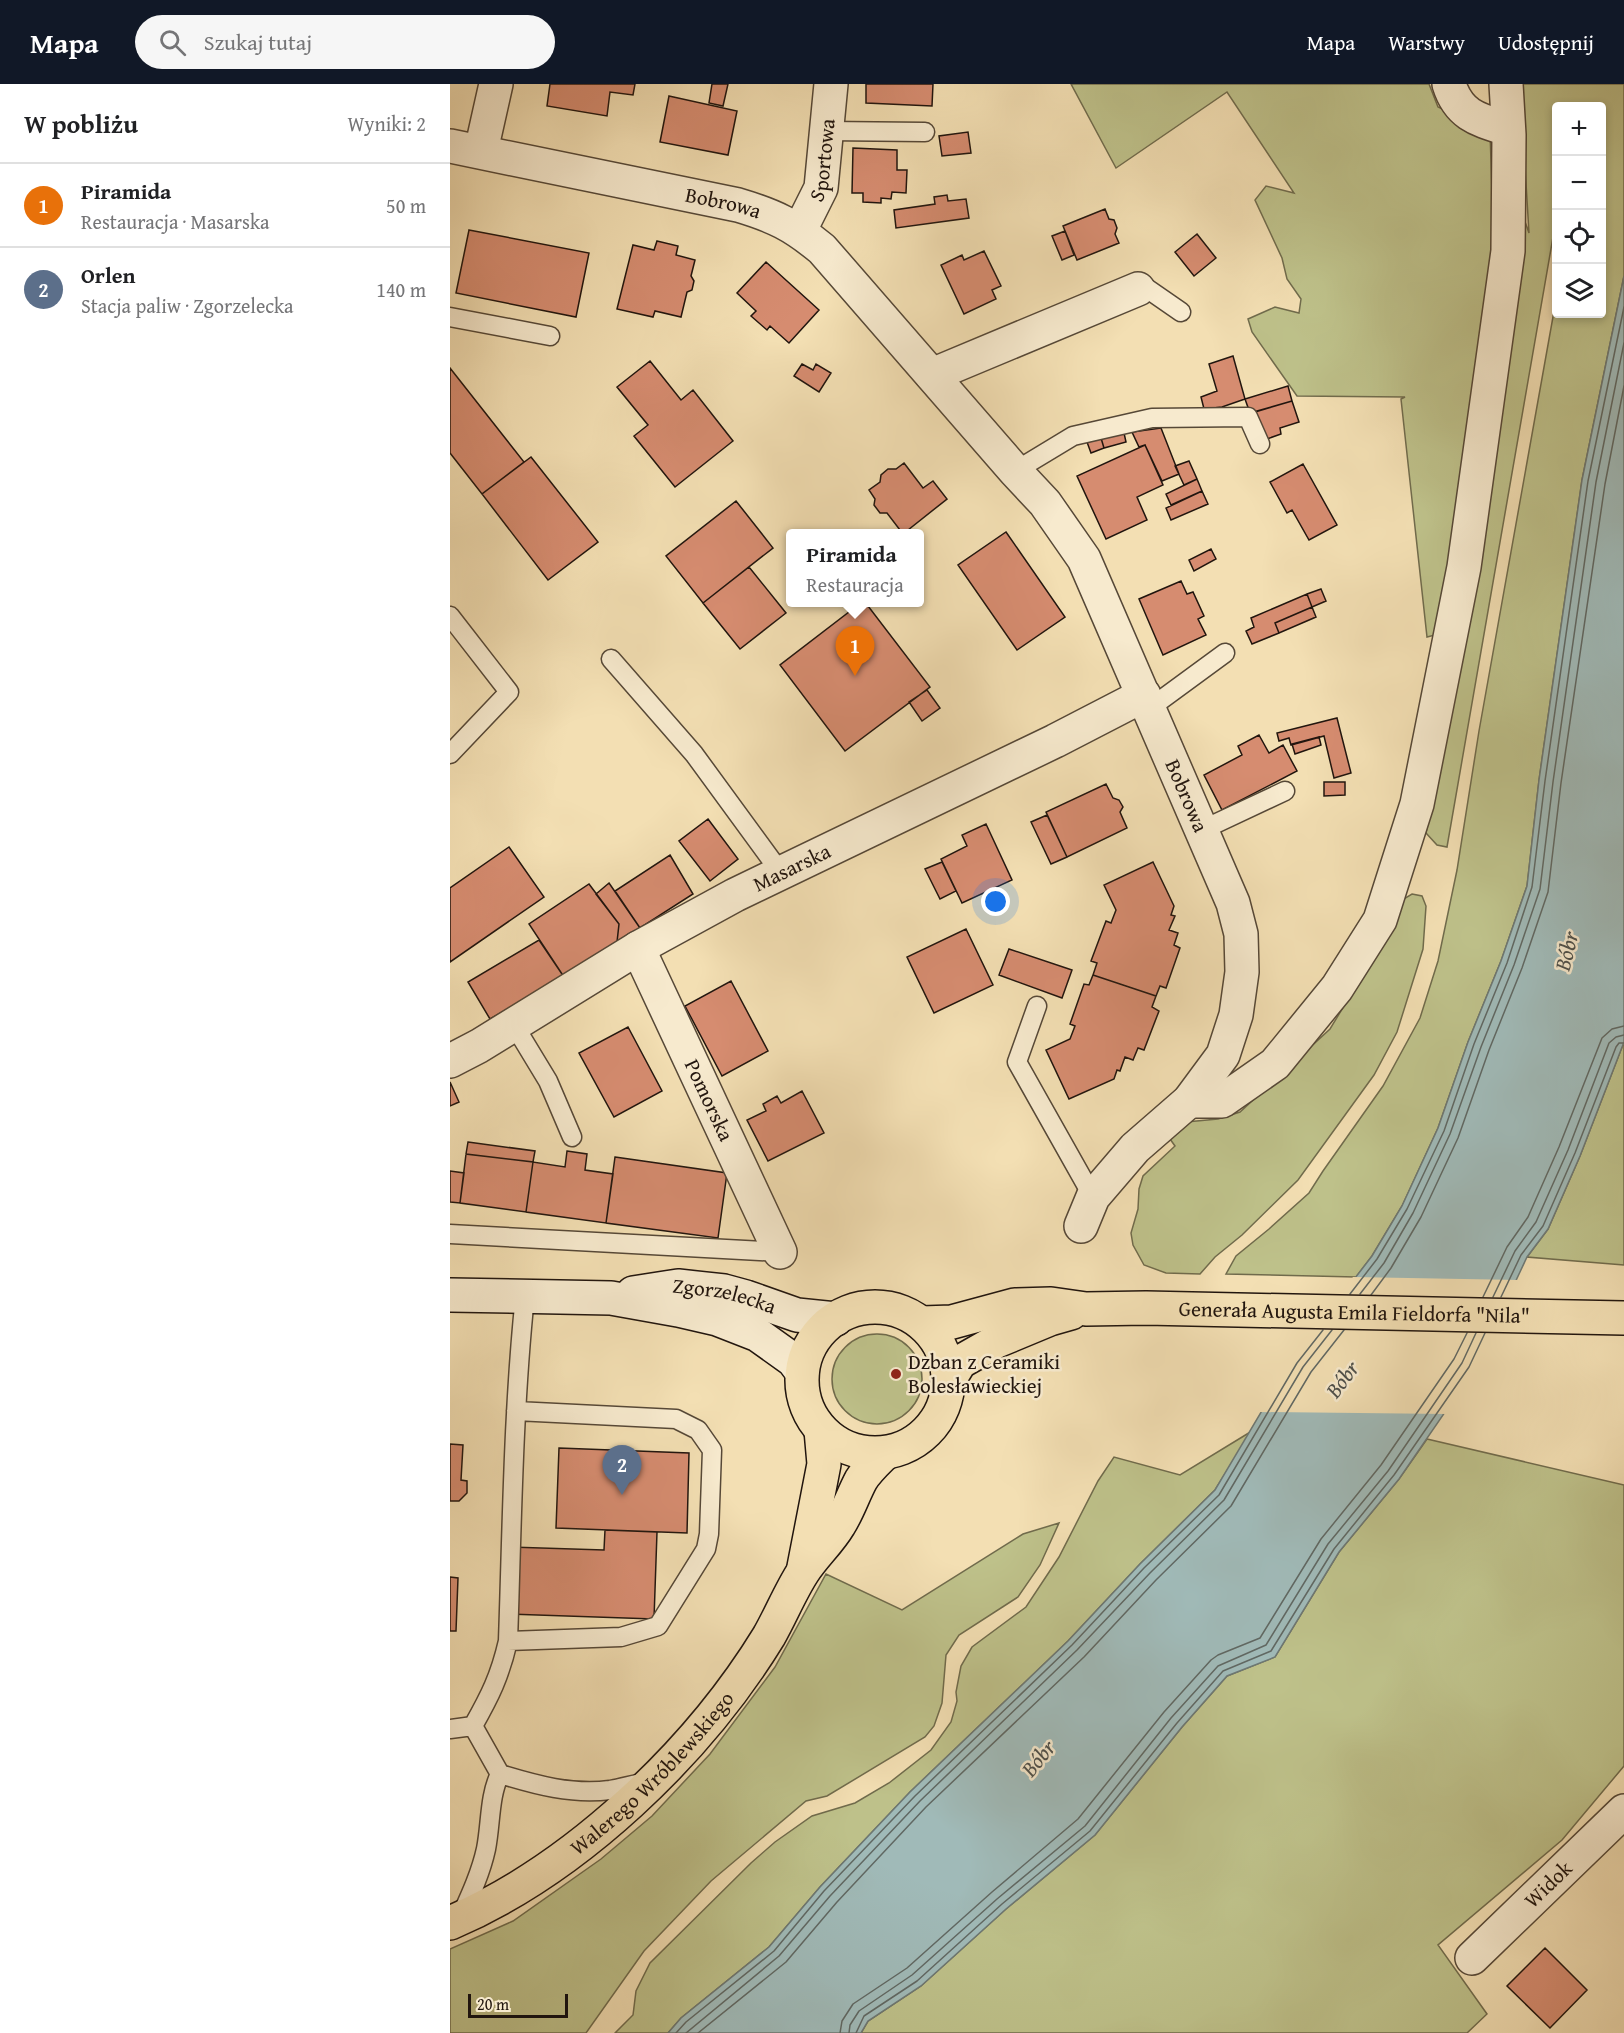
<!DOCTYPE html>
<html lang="pl">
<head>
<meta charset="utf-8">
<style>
	:root { --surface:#fff; --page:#f6f6f6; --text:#202124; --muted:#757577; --line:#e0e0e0; --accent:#111827 }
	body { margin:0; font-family:"Gentium Book Plus",serif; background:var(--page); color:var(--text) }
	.controls { position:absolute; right:18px; top:18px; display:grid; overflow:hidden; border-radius:6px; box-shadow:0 3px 9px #0003 }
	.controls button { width:54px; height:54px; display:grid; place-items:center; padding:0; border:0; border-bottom:2px solid var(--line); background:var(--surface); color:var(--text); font:30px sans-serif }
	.scale { position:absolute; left:18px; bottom:15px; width:100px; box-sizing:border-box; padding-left:6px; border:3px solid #21150e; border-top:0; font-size:16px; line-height:21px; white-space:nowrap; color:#21150e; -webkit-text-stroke:4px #f7eace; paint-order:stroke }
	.you { position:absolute; left:546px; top:818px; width:21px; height:21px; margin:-15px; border:4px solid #fff; border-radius:50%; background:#1a73e8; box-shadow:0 0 0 9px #1a73e833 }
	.badge { display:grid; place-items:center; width:39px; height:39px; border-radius:50%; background:var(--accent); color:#fff; font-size:20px; font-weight:700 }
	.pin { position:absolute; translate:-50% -50px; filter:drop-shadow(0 2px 3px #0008) }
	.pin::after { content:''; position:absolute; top:32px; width:21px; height:18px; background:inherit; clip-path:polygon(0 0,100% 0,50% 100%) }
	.popup { position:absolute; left:336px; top:445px; width:138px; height:78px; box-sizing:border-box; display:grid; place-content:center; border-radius:6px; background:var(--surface); filter:drop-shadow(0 2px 4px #0005); font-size:20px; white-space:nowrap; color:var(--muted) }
	.popup b { font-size:22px; color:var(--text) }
	.popup::after { content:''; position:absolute; left:50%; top:100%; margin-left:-12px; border:12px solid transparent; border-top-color:var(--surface) }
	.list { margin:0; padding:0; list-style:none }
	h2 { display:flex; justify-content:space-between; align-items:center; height:78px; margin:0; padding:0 24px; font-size:26px }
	h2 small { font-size:20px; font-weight:400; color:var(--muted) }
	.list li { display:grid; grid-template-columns:39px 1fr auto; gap:18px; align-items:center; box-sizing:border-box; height:84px; padding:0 24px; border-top:2px solid var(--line) }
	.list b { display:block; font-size:22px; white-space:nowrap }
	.list p { margin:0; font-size:20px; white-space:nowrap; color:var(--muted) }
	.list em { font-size:20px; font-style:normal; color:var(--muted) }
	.icon { flex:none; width:33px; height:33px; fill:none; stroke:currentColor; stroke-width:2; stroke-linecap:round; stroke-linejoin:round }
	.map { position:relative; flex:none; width:1174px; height:1949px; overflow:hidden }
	header { display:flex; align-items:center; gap:36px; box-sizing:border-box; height:84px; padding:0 30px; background:var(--accent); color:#fff }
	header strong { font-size:28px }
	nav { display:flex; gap:33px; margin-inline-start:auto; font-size:21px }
	.search { width:420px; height:54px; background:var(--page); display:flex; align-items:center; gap:15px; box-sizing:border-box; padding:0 21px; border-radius:33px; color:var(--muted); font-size:22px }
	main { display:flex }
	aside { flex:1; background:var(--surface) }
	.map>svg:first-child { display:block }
</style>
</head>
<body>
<header>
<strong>Mapa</strong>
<div class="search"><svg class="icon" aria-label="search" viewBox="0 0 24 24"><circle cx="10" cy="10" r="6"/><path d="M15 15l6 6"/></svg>Szukaj tutaj</div>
<nav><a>Mapa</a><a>Warstwy</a><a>Udostępnij</a></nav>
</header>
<main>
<aside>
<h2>W pobliżu<small>Wyniki: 2</small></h2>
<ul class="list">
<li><span class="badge" style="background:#e8710a">1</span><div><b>Piramida</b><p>Restauracja · Masarska</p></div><em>50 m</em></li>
<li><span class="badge" style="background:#5c6f8a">2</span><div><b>Orlen</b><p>Stacja paliw · Zgorzelecka</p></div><em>140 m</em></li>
</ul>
</aside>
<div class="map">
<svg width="1174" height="1949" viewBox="0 0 1174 1949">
	<rect width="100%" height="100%" fill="#f3dfb3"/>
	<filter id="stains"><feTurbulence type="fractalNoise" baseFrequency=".00333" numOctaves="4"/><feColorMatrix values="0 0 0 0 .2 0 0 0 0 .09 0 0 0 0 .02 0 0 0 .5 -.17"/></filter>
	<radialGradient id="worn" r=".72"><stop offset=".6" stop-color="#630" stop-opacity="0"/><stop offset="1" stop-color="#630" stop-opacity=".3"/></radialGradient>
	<path fill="#bec18a" stroke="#706b4c" stroke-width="1.5" d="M621,0H979L988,23L1040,47L1044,171L989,550L977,553L951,315L955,313L847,312L802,248L798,235L825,223L849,229L851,215L837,195L832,174L805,116L816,102L844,109L777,8L666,84Z
		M1070,0H1174V192L1132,396L1089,696L1077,802L1051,877L1018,958L988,1044L952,1122L922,1172L906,1193L776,1190L786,1172L819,1145L859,1109L873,1087L933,1002L970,934L988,877L1007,786L1029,647L1106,216V230H1152V22H1106V136L997,763L987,761L976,749L1025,488L1073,132L1079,149Z
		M962,810L972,812L976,822L973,865L947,948L924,991L848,1096L792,1151L765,1173L750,1190L716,1189L694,1181L683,1161L681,1149L688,1125L689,1105L693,1092L725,1062L720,1055L736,1038L768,1035L790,1028L880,945L911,894L952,816Z
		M1174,958V1181L1077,1173L1098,1145L1130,1072Z
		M382 1295a45 45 0 1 1 90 0a45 45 0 1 1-90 0Z
		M802,1347L765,1406L690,1480L618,1557L460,1708L370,1803L319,1863L231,1934L218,1949H165L183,1931L186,1907L200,1879L301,1779L325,1758L362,1732L405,1719L439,1699L481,1666L501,1638L507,1617L506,1608L511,1582L522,1563L576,1523L609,1473L648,1397L664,1373L730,1391Z
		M977,1355L1174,1401V1682L1112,1756L988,1861L1037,1930L1017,1949H411L418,1937L471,1902L556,1825L645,1751L732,1643L777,1592L825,1573L889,1468L949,1395Z
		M609,1439L590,1481L568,1513L509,1551L496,1571L492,1619L484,1642L475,1653L377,1712L356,1717L261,1797L194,1867L136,1949H0V1865L63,1837L151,1775L202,1732L260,1670L325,1583L376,1490L452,1526L573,1450Z"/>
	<path fill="#a0bab8" stroke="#6d7874" stroke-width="1.5" d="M1174,192V958L1130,1072L1098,1145L1077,1173L1024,1286L949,1395L889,1468L825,1573L777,1592L732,1643L645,1751L556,1825L471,1902L418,1937L411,1949H218L231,1934L319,1863L370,1803L460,1708L618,1557L690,1480L765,1406L842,1276L922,1172L952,1122L988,1044L1018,958L1051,877L1077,802L1089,696L1132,396Z"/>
	<path fill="#f3dfb3" d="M903,1193L1069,1196L1027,1287L997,1330L809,1328L840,1274Z"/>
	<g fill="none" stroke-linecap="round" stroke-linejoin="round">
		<path stroke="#606863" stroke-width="1.5" d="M900,1210L927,1175L957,1125L994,1047L1024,960L1057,879L1082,803L1095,697L1138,397L1174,223
			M910,1210L934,1179L963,1129L1000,1050L1031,963L1064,881L1090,805L1103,698L1146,398L1174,259
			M921,1211L941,1184L971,1133L1008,1054L1039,966L1072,884L1098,808L1111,699L1155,400L1174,302
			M1033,1213L1057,1163L1078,1133L1109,1063L1152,954L1162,945L1174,942
			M1043,1213L1065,1167L1086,1138L1118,1066L1159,959L1166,953L1174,951
			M1051,1213L1071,1171L1093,1142L1125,1069L1166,963L1169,959H1174
			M226,1949L236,1938L324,1867L374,1807L465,1712L622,1561L694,1484L769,1411L847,1279L873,1246
			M236,1949L329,1872L380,1812L470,1717L627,1566L700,1489L774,1416L853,1283L882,1246
			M248,1949L336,1878L387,1818L476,1723L634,1573L706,1496L781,1422L861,1288L894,1246
			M390,1949L392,1937L403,1920L457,1884L542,1808L628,1735L714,1628L761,1576L768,1571L810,1554L871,1455L931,1381L1004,1275L1017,1249
			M399,1949L400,1941L409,1927L462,1891L547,1815L635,1742L721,1634L768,1582L816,1561L878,1460L938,1387L1012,1279L1026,1249
			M406,1949L414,1932L467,1897L552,1820L640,1747L727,1639L773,1587L821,1567L884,1465L944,1391L1019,1283L1035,1249"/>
	</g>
	<path fill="#d68c70" stroke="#21150e" stroke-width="1.5" d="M100,0H185L183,11L160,8L157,32L97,22Z
		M262,0H278L273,22L259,19Z
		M416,0H483L482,22L416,19Z
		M219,12L287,27L278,71L210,58Z
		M518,48L521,69L492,72L489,52Z
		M403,64L447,66V86H457L456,109L442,108L441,115L431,114V119L413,118V109H402Z
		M497,111L498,117L516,115L519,134L446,144L444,126L485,120L484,113Z
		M655,125L659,135L664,136L667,144L665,150L669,159L627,176L613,142Z
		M19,146L139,169L126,233L6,209Z
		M615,147L624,171L612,176L602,152Z
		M747,150L766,174L744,192L725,168Z
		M207,157L228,162L226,171L245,176L241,192L244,197L242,206L237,208L231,233L205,227L203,233L167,225L183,161L204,166Z
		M534,167L551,202L542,206L546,215L514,230L491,181L512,171L514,176Z
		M316,178L369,226L339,259L320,242L317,246L301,232L306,227L287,209Z
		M783,272L795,315L772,323L754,325L751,313L767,307L759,280Z
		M200,277L231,316L243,306L283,357L225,403L184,352L198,341L167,303Z
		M352,280L363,286L366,280L381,289L369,308L344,292Z
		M0,284L74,378L32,410L0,369Z
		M838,302L842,317L800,329L795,315Z
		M842,317L849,338L830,344L831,350L814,356L805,328Z
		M711,344L729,390L712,397L695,361L689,363L682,348Z
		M674,349L676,358L654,364L651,354Z
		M651,354L654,364L641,369L637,358Z
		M695,361L713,401L687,413L697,436L656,455L627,392Z
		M81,373L148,458L98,496L32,410Z
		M739,377L747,395L734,401L725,382Z
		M454,379L473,404L483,397L497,415L453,450L437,429H430L424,421L425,415L419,406L430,398L431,391L438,385H446Z
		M853,380L887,441L859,456L842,426L837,429L820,398Z
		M747,395L752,407L721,421L716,410Z
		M752,407L758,420L721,436L716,424Z
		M286,417L323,464L253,519L216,472Z
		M556,448L615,533L567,566L508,481Z
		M761,465L766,475L744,487L739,476Z
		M299,483L336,529L290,565L253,519Z
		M731,497L737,510L743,508L754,532L748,535L756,551L713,571L689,515Z
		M871,505L876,517L862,523L857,510Z
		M857,510L862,523L825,539L829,549L802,560L796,547L804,543L801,534Z
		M412,518H415L480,603L395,667L330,581Z
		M862,523L866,533L829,549L825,539Z
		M477,606L490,624L472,637L459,618Z
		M887,634L901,689L884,694L874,652L841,661L839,654L829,657L827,649Z
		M809,651L819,669L833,661L847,687L772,726L754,691L792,671L788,662Z
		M869,653L871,661L845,670L842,660Z
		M874,698H895V711L874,712Z
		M656,700L663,714L669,716L673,723L670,728L677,744L617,773L596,728Z
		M597,731L617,773L601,780L581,738Z
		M258,735L288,775L260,797L229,757Z
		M536,740L562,796L512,819L491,775L517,762L512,751Z
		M59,763L94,813L0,878V804Z
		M220,771L243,810L190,844L165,807Z
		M492,778L506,807L490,815L475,785Z
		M703,778L724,822L721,831L725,832L719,846L728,849L724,861L730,864L716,904L710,902L706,912L643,891L647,879L641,877L656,837L661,839L666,826L654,801Z
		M159,799L190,844L167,858L169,840L146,810Z
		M139,800L169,840L167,858L114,893L79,840Z
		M516,845L543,901L484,929L457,873Z
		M89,856L114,893L40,935L18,898Z
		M559,865L622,886L612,914L549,891Z
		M643,891L706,912L702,923L709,927L694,966L688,964L683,976L675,973L670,987L667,986L664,995L619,1015L596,966L620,955L625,942L620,940L634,900L639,901Z
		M281,897L318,967L272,992L235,922Z
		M178,943L212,1007L164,1033L129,969Z
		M0,998L9,1018L0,1022Z
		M352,1007L374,1049L318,1077L297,1036L316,1027L313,1020L327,1012L331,1019Z
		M18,1058L85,1067L83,1078L16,1070Z
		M117,1067L137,1070L135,1086L163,1090L156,1139L76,1128L83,1078L115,1083Z
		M16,1070L83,1078L76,1128L10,1119Z
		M165,1073L277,1089L268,1154L156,1139Z
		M0,1087L14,1089L10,1119L0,1118Z
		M0,1360L13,1361L11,1396L17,1397V1409L9,1417H0Z
		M109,1364L239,1369L237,1449L106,1444Z
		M155,1446L207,1448L204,1535L58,1530L60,1463L154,1466Z
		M0,1493L8,1494L6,1547H0Z
		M1095,1864L1137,1906L1100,1944L1057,1902Z"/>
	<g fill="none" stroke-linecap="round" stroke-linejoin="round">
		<g stroke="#564837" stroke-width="21">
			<path id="lane" d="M376,47L475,48
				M688,205L692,201L731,228
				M0,233L100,252
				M565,387L623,352L702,334L798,333L810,360
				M0,532L59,608L0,670
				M161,575L244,670L331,789
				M700,624L775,569
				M752,746L835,707
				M587,922L567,978L643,1113
				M64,941L98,997L122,1053
				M0,1150L330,1168
				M58,1557L171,1553L208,1542L256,1465L259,1450L262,1366L248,1346L226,1335L66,1327
				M23,1642C40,1612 50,1592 58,1557C62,1442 63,1327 75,1212
				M23,1642L50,1690C86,1701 122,1711 160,1706C172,1704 185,1700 197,1698
				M0,1645L23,1642
				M11,1832C21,1810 31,1788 36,1765C41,1740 39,1712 50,1690"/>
		</g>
		<g stroke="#564837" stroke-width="36">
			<g id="street">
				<path d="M999,0C1009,32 1029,36 1058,45"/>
				<path id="s1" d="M0,62L288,121C325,132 343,141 372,165L565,387L595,419L634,475L783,819L791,850L792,888L786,931L773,971L739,1017L685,1064L643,1113L631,1142"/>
				<path d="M31,67L46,0"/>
				<path id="s2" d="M350,146L371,104L381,0"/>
				<path d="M482,291L688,205"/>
				<path id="s3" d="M188,864L330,1168"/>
				<path id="s4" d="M0,977L29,962L188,864L285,811L605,657L694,611"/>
				<path d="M739,1017H772L825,980L887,904L930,836L967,720L1014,483L1058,167L1059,51L1056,0"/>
				<path id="s5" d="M1022,1874L1174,1727"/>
			</g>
		</g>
		<g stroke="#21150e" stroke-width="36">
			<g id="secondary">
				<path id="s6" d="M183,1209L228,1202L274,1207L296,1213L347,1231L386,1235"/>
				<path d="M0,1211L161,1214L228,1226L267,1235L308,1251L343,1276L352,1288"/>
			</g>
		</g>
		<g stroke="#21150e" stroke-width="36">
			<g id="primary">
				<circle cx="425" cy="1296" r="73"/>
				<path id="s7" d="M472,1239L502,1238L565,1221L601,1220L636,1225L696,1224L1174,1234"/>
				<path d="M499,1296L510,1278L547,1257L600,1235L621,1229"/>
				<path d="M354,1483L374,1380L371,1346"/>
				<path id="s8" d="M0,1839C126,1785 248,1668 319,1552C331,1531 340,1508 353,1488C364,1471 379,1458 389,1441C398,1427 403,1411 411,1396C417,1386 427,1377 435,1369"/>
			</g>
		</g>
		<use href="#lane" stroke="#f7eace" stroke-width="18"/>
		<use href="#street" stroke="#f7eace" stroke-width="33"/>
		<use href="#secondary" stroke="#f7eace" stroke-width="33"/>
		<use href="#primary" stroke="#f3dfb3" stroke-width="33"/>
	</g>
	<circle fill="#8f2418" stroke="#f7eace" stroke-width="2" cx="446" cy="1290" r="6"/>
	<g text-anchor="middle" stroke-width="5" stroke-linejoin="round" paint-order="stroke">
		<g font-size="21" fill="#21150e" stroke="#f7eace">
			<text dy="7" stroke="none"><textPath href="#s2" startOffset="75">Sportowa</textPath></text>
			<text dy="7" stroke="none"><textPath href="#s1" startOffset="279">Bobrowa</textPath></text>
			<text dy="7" stroke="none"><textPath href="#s1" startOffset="1054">Bobrowa</textPath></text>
			<text dy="7" stroke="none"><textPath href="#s4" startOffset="393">Masarska</textPath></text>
			<text dy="7" stroke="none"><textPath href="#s3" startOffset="168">Pomorska</textPath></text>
			<text dy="7" stroke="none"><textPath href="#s6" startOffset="93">Zgorzelecka</textPath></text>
			<text dy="7" stroke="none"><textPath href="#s7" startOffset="435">Generała Augusta Emila Fieldorfa "Nila"</textPath></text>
			<text dy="7" stroke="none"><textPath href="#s8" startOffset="254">Walerego Wróblewskiego</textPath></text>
			<text dy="7" stroke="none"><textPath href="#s5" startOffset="106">Widok</textPath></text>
		</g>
		<g font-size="21" fill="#21150e" stroke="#f7eace" text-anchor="start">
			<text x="458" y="1285">Dzban z Ceramiki<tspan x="458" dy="24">Bolesławieckiej</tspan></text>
		</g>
		<g font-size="22" font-style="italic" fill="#4d4f4a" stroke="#f7eace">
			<text transform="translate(1116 867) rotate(-76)" y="8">Bóbr</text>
			<text transform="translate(892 1295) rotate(-53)" y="8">Bóbr</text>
			<text transform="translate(588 1674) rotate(-51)" y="8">Bóbr</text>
		</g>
	</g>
	<rect width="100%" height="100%" filter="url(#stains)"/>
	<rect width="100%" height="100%" fill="url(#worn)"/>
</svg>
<div class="controls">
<button>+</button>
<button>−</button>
<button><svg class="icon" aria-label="locate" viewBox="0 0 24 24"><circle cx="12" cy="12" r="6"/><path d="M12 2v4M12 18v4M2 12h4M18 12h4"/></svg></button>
<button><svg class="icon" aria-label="layers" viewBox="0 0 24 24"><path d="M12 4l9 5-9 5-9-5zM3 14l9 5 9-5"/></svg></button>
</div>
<div class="scale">20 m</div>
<div class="you"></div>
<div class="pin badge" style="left:405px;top:592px;background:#e8710a">1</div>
<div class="popup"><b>Piramida</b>Restauracja</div>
<div class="pin badge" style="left:172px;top:1411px;background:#5c6f8a">2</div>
</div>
</main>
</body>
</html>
